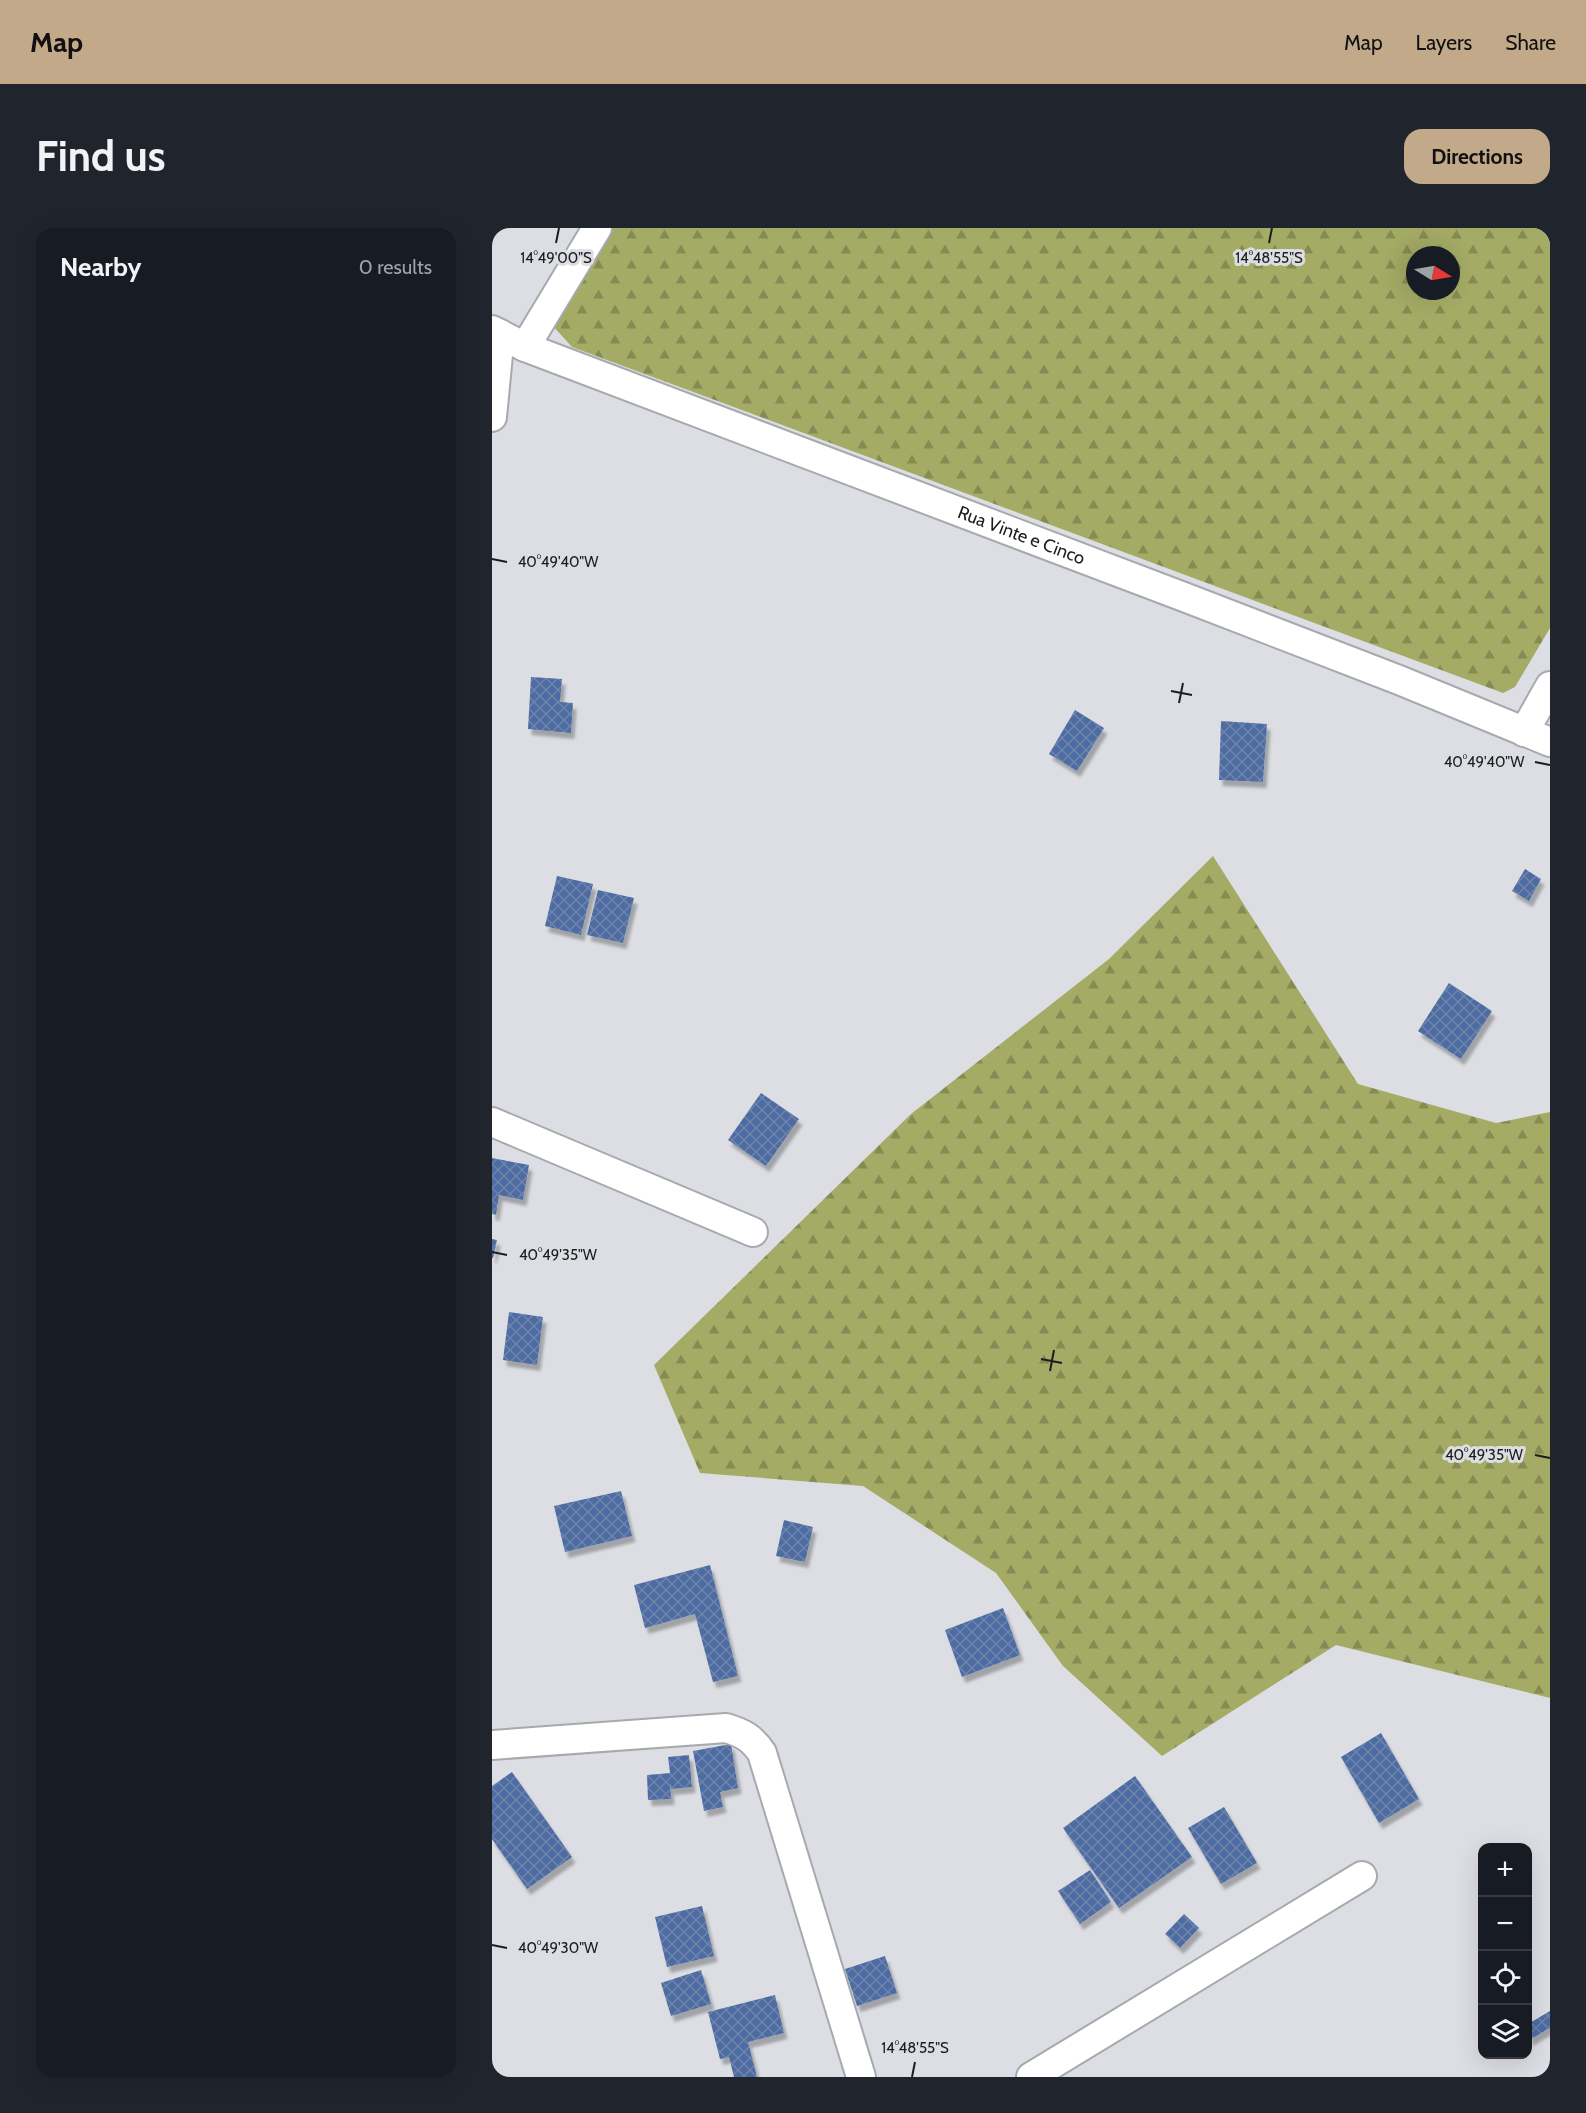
<!DOCTYPE html>
<html lang="en">
<head>
<meta charset="utf-8">
<style>
	:root { --surface:#171b24; --page:#20242c; --text:#f1f3f6; --muted:#9ea1a6; --line:#363941; --accent:#c2a989 }
	body { margin:0; font-family:Cabin,sans-serif; background:var(--page); color:var(--text) }
	.controls { position:absolute; right:18px; bottom:18px; display:grid; overflow:hidden; border-radius:12px; box-shadow:0 6px 24px #0002 }
	.controls button { width:54px; height:54px; display:grid; place-items:center; padding:0; border:0; border-bottom:2px solid var(--line); background:var(--surface); color:var(--text); font:30px sans-serif }
	.compass { position:absolute; left:914px; top:18px; width:54px; height:54px; border-radius:50%; background:var(--surface); box-shadow:0 6px 24px #0002; rotate:101deg }
	.list { margin:0; padding:0; list-style:none }
	h2 { display:flex; justify-content:space-between; align-items:center; height:78px; margin:0; padding:0 24px; font-size:26px }
	h2 small { font-size:20px; font-weight:400; color:var(--muted) }
	.icon { flex:none; width:33px; height:33px; fill:none; stroke:currentColor; stroke-width:2; stroke-linecap:round; stroke-linejoin:round }
	.map { position:relative; flex:none; width:1058px; height:1849px; overflow:hidden; border-radius:18px }
	header { display:flex; align-items:center; gap:36px; box-sizing:border-box; height:84px; padding:0 30px; background:var(--accent); color:#111 }
	header strong { font-size:28px }
	nav { display:flex; gap:33px; margin-inline-start:auto; font-size:21px }
	.intro { display:flex; align-items:center; justify-content:space-between; box-sizing:border-box; height:144px; padding:0 36px }
	h1 { margin:0; font-size:42px }
	.button { padding:15px 27px; border-radius:18px; background:var(--accent); color:#111; font-size:21px; font-weight:700 }
	main { display:flex; gap:36px; padding:0 36px }
	aside { flex:1; background:var(--surface); border-radius:18px; box-shadow:0 6px 24px #0002 }
	.map>svg:first-child { display:block }
</style>
</head>
<body>
<header>
<strong>Map</strong>
<nav><a>Map</a><a>Layers</a><a>Share</a></nav>
</header>
<div class="intro"><h1>Find us</h1><a class="button">Directions</a></div>
<main>
<aside>
<h2>Nearby<small>0 results</small></h2>
<ul class="list">
</ul>
</aside>
<div class="map">
<svg width="1058" height="1849" viewBox="0 0 1058 1849">
	<defs>
		<pattern id="forest-firs" width="22" height="20" patternUnits="userSpaceOnUse" patternTransform="scale(1.5)"><rect width="22" height="20" fill="#a4ab64"/><path d="M5 1l3.5 6h-7zM16 11l3.5 6h-7z" fill="#858b52"/></pattern>
		<pattern id="building-cross-hatch" width="8" height="8" patternUnits="userSpaceOnUse" patternTransform="scale(1.5)"><rect width="8" height="8" fill="#4d6ca3"/><path d="M0 0l8 8M0 8l8-8" fill="none" stroke="#6e84aa"/></pattern>
		<filter id="shadow"><feDropShadow dx="3.5" dy="6" stdDeviation="1.5" flood-color="#0004"/></filter>
	</defs>
	<rect width="100%" height="100%" fill="#dcdee3"/>
	<path fill="url(#forest-firs)" fill-rule="evenodd" d="M117,0H1058V400L1023,459L1011,465L80,119L60,97ZM923,27H959V63H923Z
		M721,628L866,856L1004,895L1058,884V1470L844,1417L670,1528L571,1438L504,1345L371,1258L208,1245L162,1137L419,886L617,731Z"/>
	<path fill="url(#building-cross-hatch)" filter="url(#shadow)" d="M39,449L70,451L68,474L81,475L79,505L36,501Z
		M583,482L612,500L585,543L557,526Z
		M729,493L775,496L771,554L727,552Z
		M1033,641L1049,651L1037,673L1020,663Z
		M65,648L101,656L89,707L53,698Z
		M106,662L142,670L131,715L95,707Z
		M957,755L1000,783L969,831L926,803Z
		M269,865L307,891L274,938L236,912Z
		M0,930L37,937L31,972L7,967L4,987L0,986Z
		M0,1011L5,1012L1,1030H0Z
		M17,1084L51,1089L45,1137L11,1132Z
		M129,1263L140,1308L73,1324L62,1278Z
		M292,1292L321,1299L313,1334L284,1328Z
		M218,1337L246,1448L221,1454L203,1386L153,1400L142,1357Z
		M511,1380L528,1427L470,1449L453,1402Z
		M889,1505L927,1571L887,1595L849,1529Z
		M239,1516L246,1560L228,1564L231,1579L212,1583L201,1523Z
		M197,1527L200,1559L179,1561L178,1554L179,1571L156,1572L155,1547L178,1545L176,1529Z
		M20,1544L80,1629L35,1661L0,1611V1558Z
		M643,1548L700,1629L627,1680L571,1600Z
		M732,1579L765,1635L729,1656L696,1600Z
		M598,1642L619,1674L588,1696L566,1663Z
		M210,1678L222,1728L175,1739L163,1689Z
		M692,1686L707,1700L688,1720L673,1706Z
		M393,1728L405,1765L365,1778L353,1741Z
		M209,1742L219,1776L179,1788L169,1755Z
		M283,1767L292,1805L256,1814L265,1849H242L237,1829L228,1831L216,1784Z
		M1058,1783V1800L1037,1812L1036,1796Z"/>
	<g fill="none" stroke-linecap="round" stroke-linejoin="round">
		<g stroke="#a6a9ad" stroke-width="32">
			<g id="street">
				<path id="s1" d="M0,102L33,119L692,369L907,452L1058,514"/>
				<path d="M33,119L105,0"/>
				<path d="M0,189L8,106"/>
				<path d="M1032,504L1058,458"/>
				<path d="M0,894L261,1004"/>
				<path d="M0,1517L234,1500C251,1505 260,1510 270,1525L369,1849"/>
				<path d="M539,1849L870,1648"/>
			</g>
		</g>
		<use href="#street" stroke="#fff" stroke-width="28"/>
	</g>
	<path fill="none" stroke="#1c1d1e" stroke-width="2" d="M64,15L67,0M777,15L780,0M0,331L15,334M679,463L700,467M687,475L691,455M1043,534L1058,537M0,1024L15,1027M549,1131L570,1135M558,1143L562,1122M1043,1227L1058,1230M0,1717L15,1720M420,1849L423,1834"/>
	<g text-anchor="middle" stroke-width="6" stroke-linejoin="round" paint-order="stroke">
		<g font-size="18" fill="#1c1d1e" stroke="#dcdee3">
			<text dy="6" stroke="none"><textPath href="#s1" startOffset="568">Rua Vinte e Cinco</textPath></text>
		</g>
	</g>
	<g font-size="15" text-anchor="middle" fill="#1c1d1e" stroke="#dcdee3" stroke-width="6" stroke-linejoin="round" paint-order="stroke">
		<text x="64" y="35">14°49'00"S</text>
		<text x="777" y="35">14°48'55"S</text>
		<text x="66" y="339">40°49'40"W</text>
		<text x="992" y="539">40°49'40"W</text>
		<text x="66" y="1032">40°49'35"W</text>
		<text x="992" y="1232">40°49'35"W</text>
		<text x="66" y="1725">40°49'30"W</text>
		<text x="423" y="1825">14°48'55"S</text>
	</g>
</svg>
<div class="controls">
<button>+</button>
<button>−</button>
<button><svg class="icon" aria-label="locate" viewBox="0 0 24 24"><circle cx="12" cy="12" r="6"/><path d="M12 2v4M12 18v4M2 12h4M18 12h4"/></svg></button>
<button><svg class="icon" aria-label="layers" viewBox="0 0 24 24"><path d="M12 4l9 5-9 5-9-5zM3 14l9 5 9-5"/></svg></button>
</div>
<svg class="compass" viewBox="-18 -18 36 36"><path d="M0-13l5 13h-10z" fill="#e53935"/><path d="M0 13l5-13h-10z" fill="#9ea1a6"/></svg>
</div>
</main>
</body>
</html>
